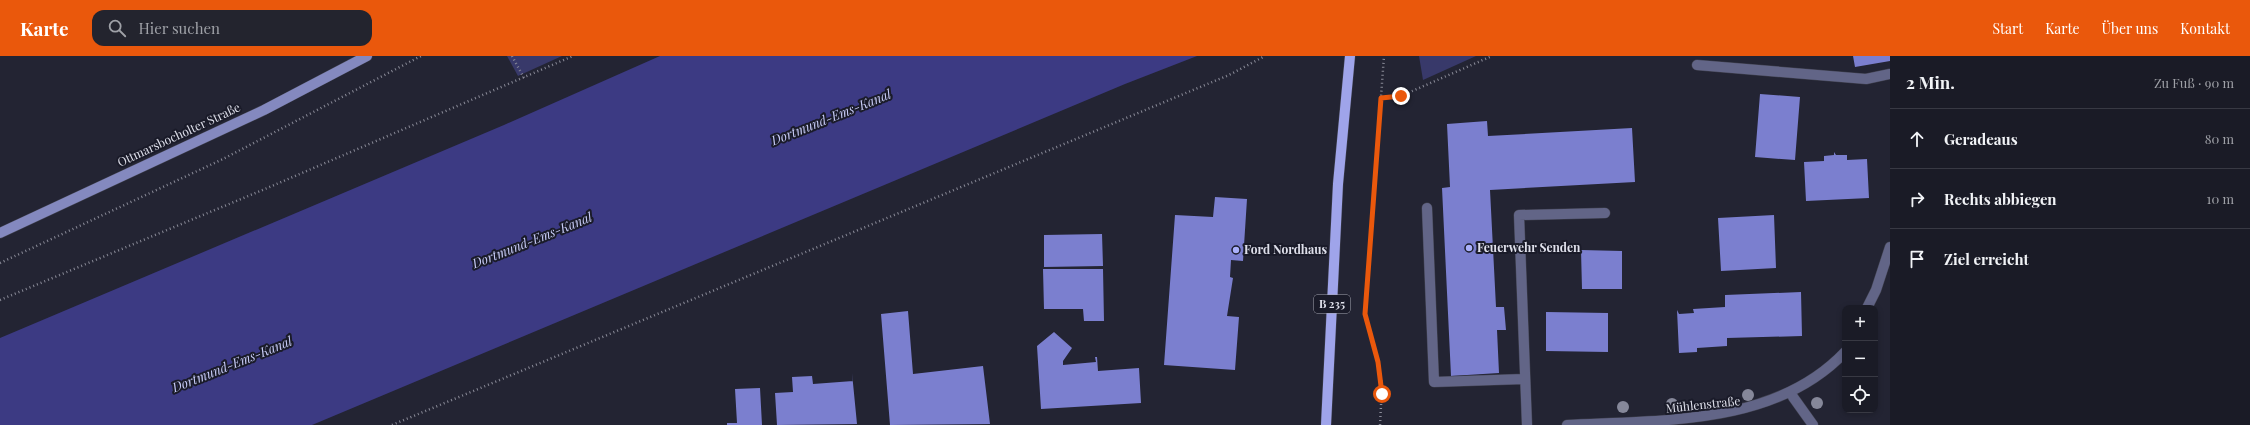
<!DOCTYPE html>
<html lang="de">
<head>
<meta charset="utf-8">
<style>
	:root { --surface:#1a1b26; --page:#23242e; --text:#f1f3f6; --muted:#9fa1a7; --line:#383943; --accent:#ea580c }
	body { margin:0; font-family:"Playfair Display",serif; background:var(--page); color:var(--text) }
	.controls { position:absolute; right:12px; bottom:12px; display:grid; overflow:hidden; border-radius:8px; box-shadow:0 2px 6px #0003 }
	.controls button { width:36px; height:36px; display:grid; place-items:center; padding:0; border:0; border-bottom:1px solid var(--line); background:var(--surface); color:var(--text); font:20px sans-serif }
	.stop { position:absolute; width:12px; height:12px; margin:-9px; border:3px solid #ea580c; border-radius:50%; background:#fff }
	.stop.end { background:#ea580c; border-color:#fff; box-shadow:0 1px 4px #0008 }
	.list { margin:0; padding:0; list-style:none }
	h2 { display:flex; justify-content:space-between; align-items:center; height:52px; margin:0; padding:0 16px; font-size:17px }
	h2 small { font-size:13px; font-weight:400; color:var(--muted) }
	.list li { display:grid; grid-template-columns:26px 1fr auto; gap:12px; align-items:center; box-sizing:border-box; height:60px; padding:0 16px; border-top:1px solid var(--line) }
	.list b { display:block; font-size:15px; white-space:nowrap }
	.list em { font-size:13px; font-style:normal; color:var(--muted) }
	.icon { flex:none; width:22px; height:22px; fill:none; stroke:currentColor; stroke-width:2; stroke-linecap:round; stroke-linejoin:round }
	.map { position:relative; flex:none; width:1890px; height:369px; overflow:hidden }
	header { display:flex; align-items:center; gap:24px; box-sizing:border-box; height:56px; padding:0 20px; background:var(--accent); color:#fff }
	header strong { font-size:19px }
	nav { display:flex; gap:22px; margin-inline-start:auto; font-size:14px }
	.search { width:280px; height:36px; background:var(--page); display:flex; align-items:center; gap:10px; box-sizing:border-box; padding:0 14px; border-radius:12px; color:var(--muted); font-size:15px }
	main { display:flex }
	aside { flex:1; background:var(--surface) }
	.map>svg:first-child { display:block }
</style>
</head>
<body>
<header>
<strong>Karte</strong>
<div class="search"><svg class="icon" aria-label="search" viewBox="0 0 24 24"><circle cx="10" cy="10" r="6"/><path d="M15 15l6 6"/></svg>Hier suchen</div>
<nav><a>Start</a><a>Karte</a><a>Über uns</a><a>Kontakt</a></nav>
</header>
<main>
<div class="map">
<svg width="1890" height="369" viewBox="0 0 1890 369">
	<rect width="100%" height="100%" fill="#232433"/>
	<path fill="#38396a" d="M507,0H562L518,20Z
		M1419,0H1476L1423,24Z"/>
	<path fill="#3c3a83" d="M660,0H1197L1125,28L312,369H0V282L504,69Z"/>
	<path fill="#7b7fcf" d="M1853,0H1890V5L1855,11Z
		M1760,38L1800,41L1795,104L1755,101Z
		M1487,65L1488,80L1632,72L1635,126L1490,134L1496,251H1504L1506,274H1497L1499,317L1451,320L1442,132L1450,131L1447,68Z
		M1834,96L1836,99H1847V104L1867,103L1869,142L1806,145L1804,106L1824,105V100L1834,99Z
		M1215,141L1247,143L1243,205L1231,204L1230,221L1233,222L1227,260L1239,261L1235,314L1164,309L1175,159L1213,161Z
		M1774,159L1776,212L1721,215L1718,162Z
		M1102,178L1103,210L1044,211V179Z
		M1581,194L1622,195V233H1582Z
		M1043,213H1103L1104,265H1084L1083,253H1044Z
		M1801,236L1802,280L1727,282V290L1697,292V296L1679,297L1677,254L1679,258L1694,257L1693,253L1725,251V239Z
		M908,255L913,318L983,310L990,368L890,369L881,258Z
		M1546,256L1608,257V296L1546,295Z
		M1054,276L1072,292L1063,305V309L1096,306L1095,301H1097L1098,315L1139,312L1141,347L1041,353L1037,290Z
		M852,317L857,368L777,369L775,337L793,336L792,321L812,320L813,328L853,325Z
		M760,332L762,369H727V367H737L735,333Z"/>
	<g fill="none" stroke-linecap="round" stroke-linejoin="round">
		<g stroke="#414250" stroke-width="11">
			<path id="service" d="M1697,9L1866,23L1890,18
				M1427,152L1434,326L1524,323
				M1527,369L1519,159L1605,157"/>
		</g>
		<g stroke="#414250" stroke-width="11">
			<path id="minor" d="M1867,252L1876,234L1890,191
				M1793,341L1813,369
				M1567,369C1665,364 1776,369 1845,296"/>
		</g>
		<g stroke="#414250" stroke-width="11">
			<path id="secondary" d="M0,177L264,54L367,0"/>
		</g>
		<g stroke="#414250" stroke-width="11">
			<path id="primary" d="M1326,369L1338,128L1350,0"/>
		</g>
		<path stroke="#8a8b98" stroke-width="2.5" stroke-dasharray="1 3" stroke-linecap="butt" d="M512,0L524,22
			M1381,42L1401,40L1492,0
			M0,207L223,103L421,0
			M0,244L265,133L573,0
			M392,369L1229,19L1265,0
			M1380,369L1382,330L1378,306L1365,258L1384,0"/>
		<use href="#service" stroke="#626587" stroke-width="10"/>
		<use href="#minor" stroke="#626587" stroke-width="10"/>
		<use href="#secondary" stroke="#8489bf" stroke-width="10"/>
		<use href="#primary" stroke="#9fa4ea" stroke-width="10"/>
	</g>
	<g fill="#86889a">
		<circle cx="1748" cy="339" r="6"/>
		<circle cx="1817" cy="347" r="6"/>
		<circle cx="1672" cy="348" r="6"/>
		<circle cx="1623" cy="351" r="6"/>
	</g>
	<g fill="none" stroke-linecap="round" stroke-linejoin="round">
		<path stroke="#ea580c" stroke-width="5" d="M1382,338L1378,306L1365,258L1381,42L1401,40"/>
	</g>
	<g fill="#aab0fb" stroke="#1a1b29" stroke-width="1.5">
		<circle cx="1469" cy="192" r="4"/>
		<circle cx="1236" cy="194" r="4"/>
	</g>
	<g text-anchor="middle" stroke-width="4" stroke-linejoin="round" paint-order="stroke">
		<rect fill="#1a1b29" stroke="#a4a5b1" stroke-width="1" x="1314" y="239" width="36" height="18" rx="3"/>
		<g font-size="11" font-weight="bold" fill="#dfe0eb">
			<text x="1332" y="252">B 235</text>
		</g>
		<g font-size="12" fill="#dfe0eb" stroke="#1a1b29">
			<text transform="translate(179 79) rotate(-25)" y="4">Ottmarsbocholter Straße</text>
			<text transform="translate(1703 349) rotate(-6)" y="4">Mühlenstraße</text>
		</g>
		<g font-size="12" font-weight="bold" fill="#dfe0eb" stroke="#1a1b29" text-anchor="start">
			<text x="1477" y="196">Feuerwehr Senden</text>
			<text x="1244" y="198">Ford Nordhaus</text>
		</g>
		<g font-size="13" font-style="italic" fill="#c9cdf8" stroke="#1a1b29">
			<text transform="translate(831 61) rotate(-22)" y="5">Dortmund-Ems-Kanal</text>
			<text transform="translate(532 184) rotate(-22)" y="5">Dortmund-Ems-Kanal</text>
			<text transform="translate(232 308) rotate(-22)" y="5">Dortmund-Ems-Kanal</text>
		</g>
	</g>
</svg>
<div class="controls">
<button>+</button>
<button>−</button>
<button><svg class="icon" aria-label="locate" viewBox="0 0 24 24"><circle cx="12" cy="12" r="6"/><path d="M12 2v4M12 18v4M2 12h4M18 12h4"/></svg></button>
</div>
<div class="stop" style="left:1382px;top:338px"></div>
<div class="stop end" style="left:1401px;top:40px"></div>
</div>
<aside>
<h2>2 Min.<small>Zu Fuß · 90 m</small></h2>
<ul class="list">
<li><svg class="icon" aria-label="ahead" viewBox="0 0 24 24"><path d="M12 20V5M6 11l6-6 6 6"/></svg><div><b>Geradeaus</b></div><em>80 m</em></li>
<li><svg class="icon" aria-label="right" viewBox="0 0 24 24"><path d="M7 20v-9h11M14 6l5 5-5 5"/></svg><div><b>Rechts abbiegen</b></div><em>10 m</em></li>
<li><svg class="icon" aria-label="arrive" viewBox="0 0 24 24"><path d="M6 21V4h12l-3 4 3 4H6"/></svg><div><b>Ziel erreicht</b></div></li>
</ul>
</aside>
</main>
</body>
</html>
